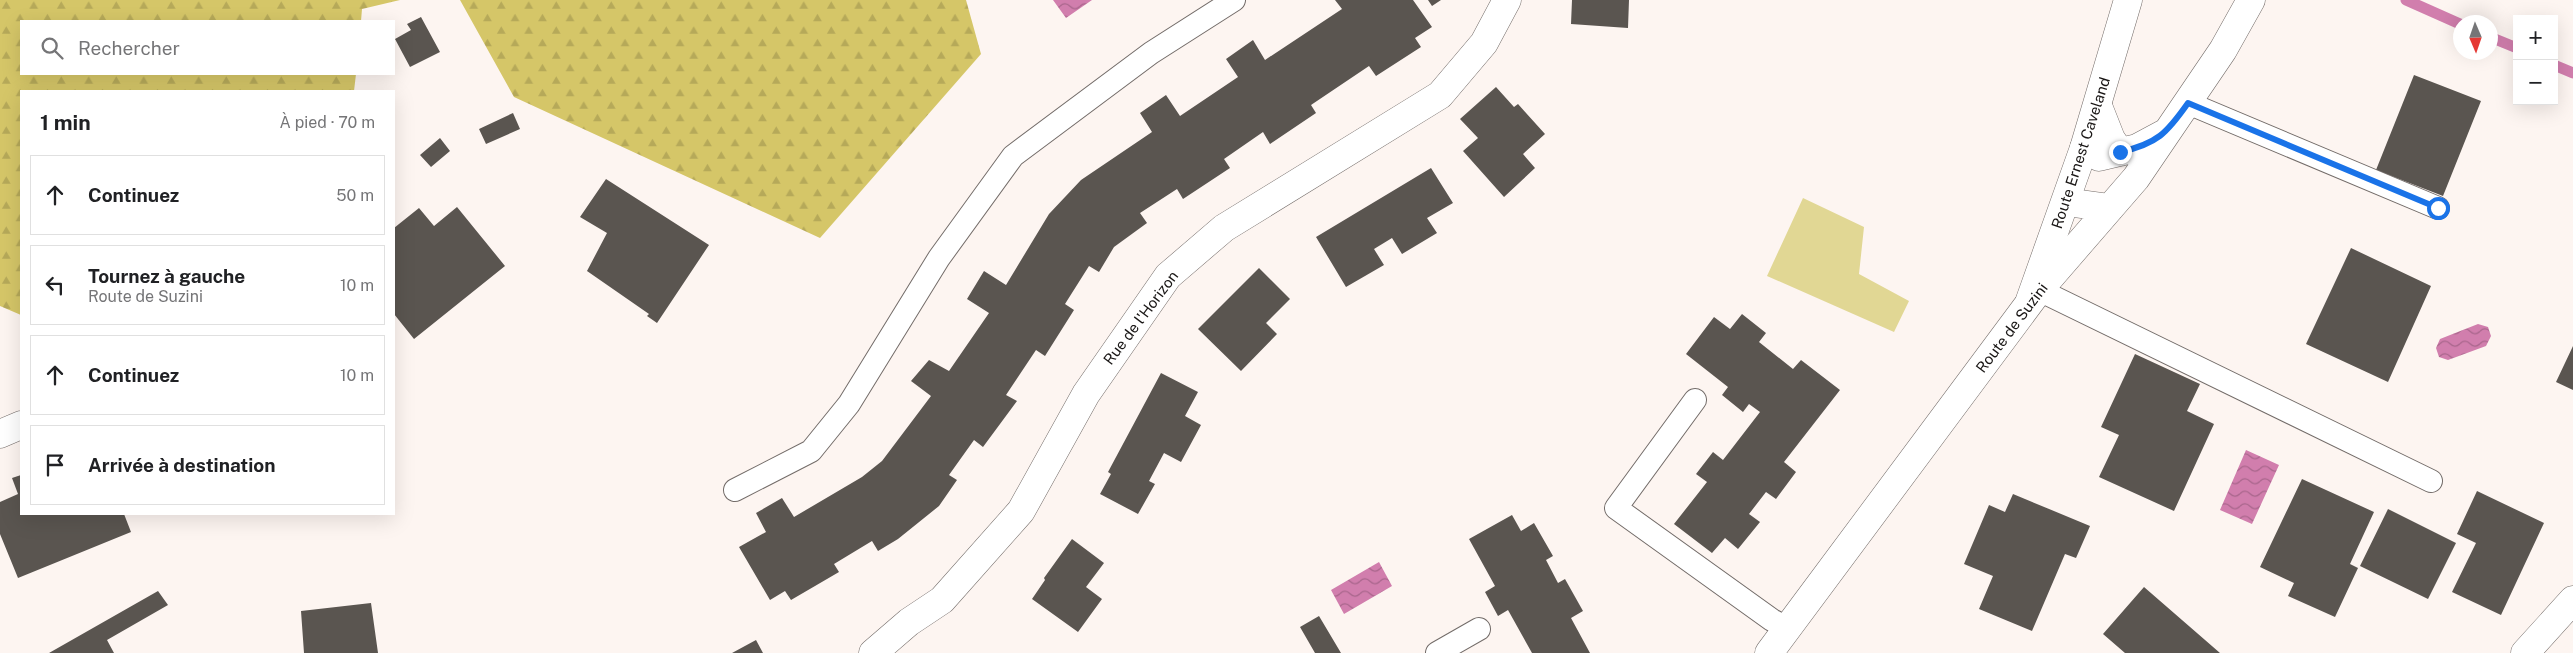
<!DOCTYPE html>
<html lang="fr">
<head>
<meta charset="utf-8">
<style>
	:root { --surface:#fff; --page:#f6f6f6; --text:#202124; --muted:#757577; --line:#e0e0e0 }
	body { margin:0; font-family:"Public Sans",sans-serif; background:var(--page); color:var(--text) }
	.controls { position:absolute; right:15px; top:15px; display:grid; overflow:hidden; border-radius:0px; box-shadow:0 5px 20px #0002 }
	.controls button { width:45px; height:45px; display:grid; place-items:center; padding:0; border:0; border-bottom:1px solid var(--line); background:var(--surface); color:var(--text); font:25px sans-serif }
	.compass { position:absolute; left:2453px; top:15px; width:45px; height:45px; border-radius:50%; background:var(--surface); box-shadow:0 5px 20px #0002; rotate:178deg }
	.stop { position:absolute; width:15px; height:15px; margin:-11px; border:4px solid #1a73e8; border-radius:50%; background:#fff }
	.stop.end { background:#1a73e8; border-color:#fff; box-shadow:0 1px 5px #0008 }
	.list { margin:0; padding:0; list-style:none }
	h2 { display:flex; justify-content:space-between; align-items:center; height:65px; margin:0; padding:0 20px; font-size:21px }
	h2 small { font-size:16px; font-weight:400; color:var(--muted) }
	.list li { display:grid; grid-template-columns:32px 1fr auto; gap:15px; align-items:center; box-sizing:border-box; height:80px; margin:0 10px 10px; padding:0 10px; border:1px solid var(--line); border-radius:0px }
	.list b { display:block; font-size:19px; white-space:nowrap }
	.list p { margin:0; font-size:16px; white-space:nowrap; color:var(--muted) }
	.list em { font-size:16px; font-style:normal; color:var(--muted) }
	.icon { flex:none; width:28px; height:28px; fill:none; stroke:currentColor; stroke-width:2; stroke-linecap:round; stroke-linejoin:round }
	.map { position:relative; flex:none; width:2573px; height:653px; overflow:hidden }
	.search { position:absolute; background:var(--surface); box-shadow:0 5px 20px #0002; left:20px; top:20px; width:375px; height:55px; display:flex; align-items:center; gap:12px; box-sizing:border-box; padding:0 18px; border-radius:0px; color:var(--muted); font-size:19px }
	.panel { position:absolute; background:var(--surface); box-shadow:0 5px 20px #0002; left:20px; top:90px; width:375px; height:425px; border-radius:0px }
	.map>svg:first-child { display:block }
</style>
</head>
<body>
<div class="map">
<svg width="2573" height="653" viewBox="0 0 2573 653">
	<defs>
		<pattern id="forest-firs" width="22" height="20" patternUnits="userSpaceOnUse" patternTransform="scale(1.25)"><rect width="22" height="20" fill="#d5c668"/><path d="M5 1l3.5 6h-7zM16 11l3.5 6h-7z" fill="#b6a959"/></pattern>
		<pattern id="water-waves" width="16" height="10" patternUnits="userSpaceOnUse" patternTransform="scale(1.25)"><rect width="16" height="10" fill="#d17ead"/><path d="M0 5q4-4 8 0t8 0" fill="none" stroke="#a9668c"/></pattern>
	</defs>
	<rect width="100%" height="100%" fill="#fdf5f1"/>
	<path fill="url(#forest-firs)" d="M0,0H400L362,9L361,21H21V74H356L354,91H21V315L0,306Z
		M460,0H966L981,54L820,238L514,97Z"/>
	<path fill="#e1d794" d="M1803,198L1864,227L1859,274L1909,301L1894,332L1767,276Z"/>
	<path fill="url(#water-waves)" d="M1053,0H1092L1066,18Z
		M2478,324L2488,327L2491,336L2486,346L2448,360L2439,357L2436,348L2440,339Z
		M2246,450L2279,465L2252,524L2220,510Z
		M1379,562L1392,586L1344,614L1331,590Z"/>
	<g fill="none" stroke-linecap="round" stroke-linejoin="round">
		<path stroke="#d17ead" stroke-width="11" d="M2406,0L2460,24
			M2490,37L2517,48
			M2554,65L2573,73"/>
	</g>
	<path fill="#5a5550" d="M1335,0H1413L1432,27L1415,38L1421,47L1376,76L1369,66L1311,105L1316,113L1270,144L1263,132L1224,159L1230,168L1183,199L1177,189L1140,213L1147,223L1114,247L1099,272L1089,266L1065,304L1074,310L1045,356L1036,350L1006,395L1017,401L983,447L974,440L949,475L957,480L939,506L898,539L878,551L872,541L834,564L839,572L791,600L785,591L770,600L739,547L766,532L756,513L782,498L794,517L862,477L882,461L931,396L911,381L929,360L949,371L989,313L967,299L984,271L1006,285L1049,214L1081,180L1152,132L1140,113L1166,95L1180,116L1238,77L1226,59L1253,40L1265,60L1342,9Z
		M1428,0H1441L1432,6Z
		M1572,0H1629L1628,28L1571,24Z
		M421,17L440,52L410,67L395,39L411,30L407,24Z
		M2414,75L2481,101L2443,196L2376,170Z
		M1496,87L1514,107L1518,104L1545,134L1523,154L1535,168L1504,197L1463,151L1478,138L1460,119Z
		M513,113L520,129L486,144L479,129Z
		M440,138L450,151L431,167L420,155Z
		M1431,168L1453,203L1427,218L1437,233L1402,254L1392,238L1374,249L1384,265L1346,287L1316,237Z
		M606,179L709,245L657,323L647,316L649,314L587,271L607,233L580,217Z
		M457,207L505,266L414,339L394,314V228L419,208L434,226Z
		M2351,248L2431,286L2388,382L2306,344Z
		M1259,268L1290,299L1266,323L1277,334L1241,371L1198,329Z
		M1742,314L1766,333L1759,342L1793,369L1801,360L1840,390L1784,462L1796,472L1776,499L1766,492L1749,514L1760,522L1738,549L1725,538L1712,553L1674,524L1707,482L1696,474L1713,452L1723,460L1760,412L1749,404L1743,412L1722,395L1728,387L1686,354L1714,317L1730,329Z
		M2573,346V390L2556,382Z
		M2135,354L2200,384L2187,411L2214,424L2174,511L2099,477L2119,435L2101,427Z
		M1161,373L1198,392L1185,416L1201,425L1181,462L1164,453L1149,481L1155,484L1138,514L1100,494L1111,474L1108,472Z
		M21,475V514H124L131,532L18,578L0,534V502L18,494L12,478Z
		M2302,479L2374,512L2350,564L2358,568L2335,617L2288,596L2294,583L2260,567Z
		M2477,491L2544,523L2501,615L2452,592L2476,543L2457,534Z
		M2013,494L2090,526L2076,558L2065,554L2032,631L1979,609L1993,576L1964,564L1989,505L2005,512Z
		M2388,509L2456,543L2428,599L2360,566Z
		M1512,515L1521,531L1534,523L1553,556L1546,560L1558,583L1565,579L1583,611L1571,618L1590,653H1532L1508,610L1498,616L1485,592L1495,586L1469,539Z
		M1072,539L1104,563L1086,587L1102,599L1078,632L1032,599L1045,580L1044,578Z
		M2144,587L2220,653H2125L2103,634Z
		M158,591L168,605L107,640L114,653H49Z
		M371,603L378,653H304L301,611Z
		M1319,616L1341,653H1315L1300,627Z
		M756,640L763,653H732Z"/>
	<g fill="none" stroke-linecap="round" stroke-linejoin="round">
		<g stroke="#736c69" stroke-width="24">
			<path id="lane" d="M2188,103L2438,208
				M2039,290L2431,481
				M1695,400L1616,508L1772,620L1788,629
				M735,490L811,451L849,404L939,258L1013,156L1151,53L1234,0
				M1437,653L1479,629"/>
		</g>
		<g stroke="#736c69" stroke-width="29">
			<path id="street" d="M2030,300L2084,148L2128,0
				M0,434L21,425
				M873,653L909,622L942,600L1021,511L1086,394L1168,276L1224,228L1440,95L1484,43L1507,0
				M2525,653L2573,600"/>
		</g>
		<g stroke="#736c69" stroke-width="29">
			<path id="secondary" d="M2098,106L2111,139L2120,152
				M2084,148L2099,157L2137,148L2165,133
				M2066,202L2110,208
				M1769,653L2039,290L2136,178L2223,50L2251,0"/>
		</g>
		<use href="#lane" stroke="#fff" stroke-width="22"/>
		<use href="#street" stroke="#fff" stroke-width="28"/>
		<use href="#secondary" stroke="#fff" stroke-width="28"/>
	</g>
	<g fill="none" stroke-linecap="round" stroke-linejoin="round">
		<path stroke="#1a73e8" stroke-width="6" d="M2120,152C2157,144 2167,133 2188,103L2438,208"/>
	</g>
	<g text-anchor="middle" stroke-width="5" stroke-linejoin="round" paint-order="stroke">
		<g font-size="15" fill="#191615" stroke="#fff">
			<text transform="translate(2081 153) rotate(-72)" y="5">Route Ernest Caveland</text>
			<text transform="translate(1141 318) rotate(-53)" y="5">Rue de l'Horizon</text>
			<text transform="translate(2012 328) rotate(-53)" y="5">Route de Suzini</text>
		</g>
	</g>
</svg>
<div class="controls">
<button>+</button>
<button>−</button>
</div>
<svg class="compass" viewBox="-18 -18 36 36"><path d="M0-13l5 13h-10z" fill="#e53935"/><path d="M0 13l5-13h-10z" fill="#757577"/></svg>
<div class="stop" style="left:2438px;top:208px"></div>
<div class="stop end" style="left:2120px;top:152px"></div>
<div class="search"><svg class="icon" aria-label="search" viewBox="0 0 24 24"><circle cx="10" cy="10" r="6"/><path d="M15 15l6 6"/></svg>Rechercher</div>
<section class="panel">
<h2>1 min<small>À pied · 70 m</small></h2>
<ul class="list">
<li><svg class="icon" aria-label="ahead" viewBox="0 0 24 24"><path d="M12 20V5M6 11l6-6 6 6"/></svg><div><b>Continuez</b></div><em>50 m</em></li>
<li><svg class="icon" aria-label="left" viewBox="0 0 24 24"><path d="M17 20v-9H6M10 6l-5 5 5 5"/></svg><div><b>Tournez à gauche</b><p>Route de Suzini</p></div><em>10 m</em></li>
<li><svg class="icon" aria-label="ahead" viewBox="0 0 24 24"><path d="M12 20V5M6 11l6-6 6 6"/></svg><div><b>Continuez</b></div><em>10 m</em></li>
<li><svg class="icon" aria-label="arrive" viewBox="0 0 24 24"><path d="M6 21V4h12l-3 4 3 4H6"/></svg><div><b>Arrivée à destination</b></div></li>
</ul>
</section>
</div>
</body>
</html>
